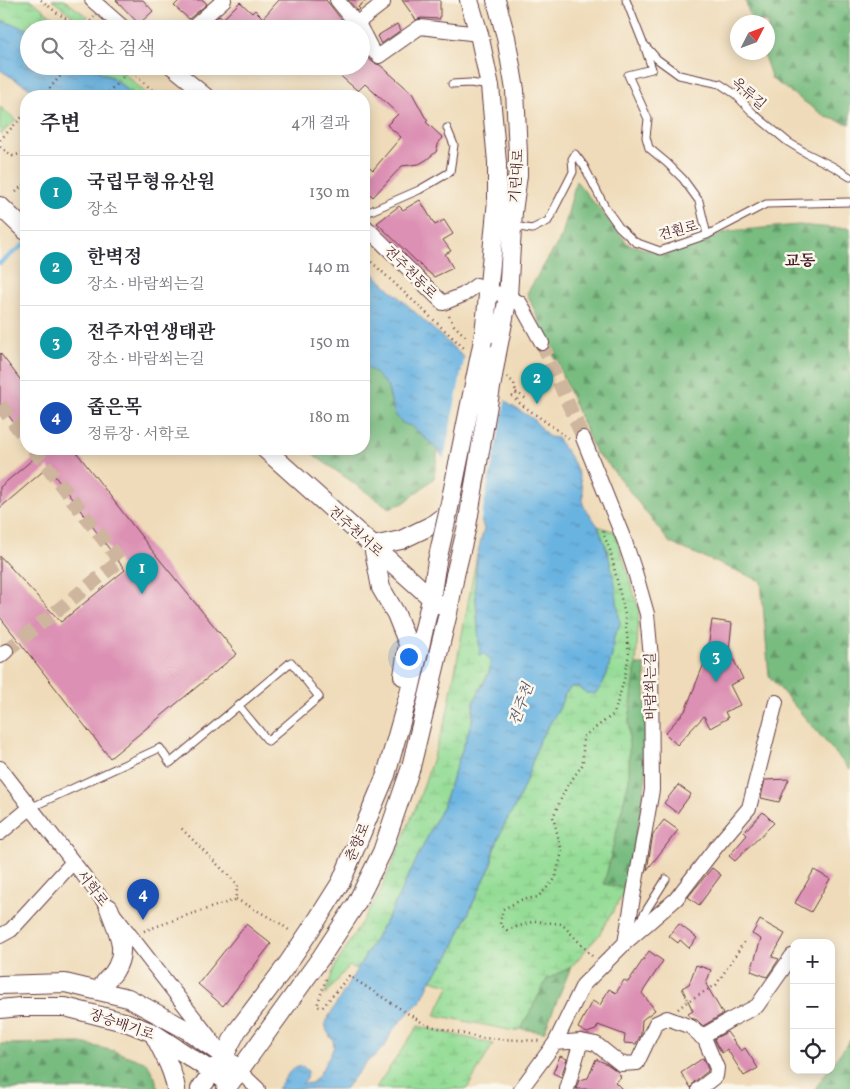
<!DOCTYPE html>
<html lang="ko">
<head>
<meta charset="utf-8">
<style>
	:root { --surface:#fff; --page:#f7f7f7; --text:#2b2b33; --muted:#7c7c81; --line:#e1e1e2; --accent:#c8321e }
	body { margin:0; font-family:Vollkorn,"Noto Serif KR",serif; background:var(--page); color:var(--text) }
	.controls { position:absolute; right:15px; bottom:15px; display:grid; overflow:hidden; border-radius:10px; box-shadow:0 2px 12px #0003 }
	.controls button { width:45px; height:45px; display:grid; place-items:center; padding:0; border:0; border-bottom:1px solid var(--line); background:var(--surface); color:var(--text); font:25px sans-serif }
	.compass { position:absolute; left:730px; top:15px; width:45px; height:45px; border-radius:50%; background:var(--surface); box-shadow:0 2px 12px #0003; rotate:48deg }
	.you { position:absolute; left:408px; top:656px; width:18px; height:18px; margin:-12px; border:4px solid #fff; border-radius:50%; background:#1a73e8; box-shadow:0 0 0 8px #1a73e833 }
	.badge { display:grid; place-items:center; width:32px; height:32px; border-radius:50%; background:var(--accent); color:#fff; font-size:16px; font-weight:700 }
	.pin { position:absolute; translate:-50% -41px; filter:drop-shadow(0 1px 2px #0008) }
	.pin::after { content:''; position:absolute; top:26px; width:18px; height:15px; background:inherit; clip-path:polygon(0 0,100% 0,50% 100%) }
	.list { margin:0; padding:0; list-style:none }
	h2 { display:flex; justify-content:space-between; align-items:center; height:65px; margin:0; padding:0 20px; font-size:21px }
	h2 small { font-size:16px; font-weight:400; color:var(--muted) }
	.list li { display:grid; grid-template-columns:32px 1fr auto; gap:15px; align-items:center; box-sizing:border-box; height:75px; padding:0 20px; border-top:1px solid var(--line) }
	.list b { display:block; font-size:19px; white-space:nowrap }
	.list p { margin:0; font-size:16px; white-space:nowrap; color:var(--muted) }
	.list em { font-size:16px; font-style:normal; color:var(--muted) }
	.icon { flex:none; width:28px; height:28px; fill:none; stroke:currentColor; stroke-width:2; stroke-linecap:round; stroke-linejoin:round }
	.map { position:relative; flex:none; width:850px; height:1089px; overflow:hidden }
	.search { position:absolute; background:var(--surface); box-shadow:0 2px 12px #0003; left:20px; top:20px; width:350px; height:55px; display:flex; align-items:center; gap:12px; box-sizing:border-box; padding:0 18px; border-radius:28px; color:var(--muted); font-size:19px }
	.panel { position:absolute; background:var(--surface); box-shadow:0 2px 12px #0003; left:20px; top:90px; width:350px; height:365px; border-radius:20px }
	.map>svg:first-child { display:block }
</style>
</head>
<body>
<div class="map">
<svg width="850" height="1089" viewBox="0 0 850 1089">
	<defs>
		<pattern id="grass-tufts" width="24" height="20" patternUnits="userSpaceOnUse" patternTransform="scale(1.25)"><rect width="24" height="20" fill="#95dd97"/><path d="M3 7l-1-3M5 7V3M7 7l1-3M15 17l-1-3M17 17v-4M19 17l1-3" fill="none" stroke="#82bd82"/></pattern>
		<pattern id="forest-firs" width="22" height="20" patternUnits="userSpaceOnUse" patternTransform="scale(1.25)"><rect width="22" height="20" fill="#78bc80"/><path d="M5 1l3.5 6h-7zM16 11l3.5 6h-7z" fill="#649869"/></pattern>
		<pattern id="wetland-marsh" width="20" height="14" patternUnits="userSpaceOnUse" patternTransform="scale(1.25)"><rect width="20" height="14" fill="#95dd97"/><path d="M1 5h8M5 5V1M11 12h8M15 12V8" fill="none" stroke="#82bd82"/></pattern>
		<pattern id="water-ripples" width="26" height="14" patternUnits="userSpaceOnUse" patternTransform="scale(1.25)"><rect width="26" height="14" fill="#69b3e1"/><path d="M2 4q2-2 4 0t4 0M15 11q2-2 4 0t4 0" fill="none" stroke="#5891b7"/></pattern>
	</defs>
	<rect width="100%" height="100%" fill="#fbf7ec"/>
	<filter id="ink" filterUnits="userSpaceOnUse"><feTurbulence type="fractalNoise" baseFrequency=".02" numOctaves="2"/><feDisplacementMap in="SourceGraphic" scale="10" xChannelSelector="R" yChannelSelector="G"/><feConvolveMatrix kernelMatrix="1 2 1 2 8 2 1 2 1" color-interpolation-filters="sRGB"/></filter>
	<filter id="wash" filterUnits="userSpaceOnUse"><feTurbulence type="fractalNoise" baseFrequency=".0096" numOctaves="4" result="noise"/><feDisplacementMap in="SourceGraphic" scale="20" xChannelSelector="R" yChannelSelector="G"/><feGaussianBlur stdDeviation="1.12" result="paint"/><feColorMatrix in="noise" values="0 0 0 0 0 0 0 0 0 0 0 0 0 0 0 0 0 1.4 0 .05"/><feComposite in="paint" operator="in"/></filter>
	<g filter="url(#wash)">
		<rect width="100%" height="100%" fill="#efdbb9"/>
		<path fill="url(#grass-tufts)" stroke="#707e61" d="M52,0H64L88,17L82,23Z"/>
		<path fill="url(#forest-firs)" stroke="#616e56" d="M745,0H850V124L826,117L772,79L763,53L768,52V22H752Z
			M576,181L628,244L664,255L729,231L799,225L833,228H850V770L769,676L761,581L670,543L608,464L595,452L527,293L562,236Z
			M364,365L374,371L387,386L395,414L402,423L412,426L438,450L434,478L404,503L389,508L318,458L308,449H364Z
			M636,665H645L646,778L638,827L626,889L604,884L629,779V720Z
			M571,967L544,1032L521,1029L547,979Z
			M850,1040V1089H815L828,1070H831V1066Z
			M81,1043L114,1051L147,1063L155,1077L158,1089H0V1044Z"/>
		<path fill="url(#wetland-marsh)" stroke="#707e61" d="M0,0H31L69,29C46,29 21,32 0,19Z
			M89,66H116L149,96H135L113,78Z
			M0,107L16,120L1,134H0Z
			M598,526L615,532L639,610L636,665L629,720V779L604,884L626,889L599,935L571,967L547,979L521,1029L514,1031L435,1015L450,985L431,980L450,954L479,890L492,864V854L504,825L516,805L523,788L529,772L539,741L559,709L565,694L571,687H579L586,693L601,687L607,674L612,655L614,636L620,624L608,553Z
			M477,555L475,587L480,654H485L491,661L489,672L474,701L472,721L443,805L391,912L357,969L349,966L324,996L335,966L380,892L418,802L446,719Z
			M418,1026L493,1044L467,1089H375Z"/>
		<path fill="url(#water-ripples)" stroke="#5a6986" d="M0,19L5,22L29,29V66H89L113,78L135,96H42L0,70Z
			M364,265L470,363L510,405L532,418L549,437L557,438L574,463L580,479L583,492V505L598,526L608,553L615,584L620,624L614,636L612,655L607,674L601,687L595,694L586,693L579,687H571L565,694L559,709L539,741L529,772L523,788L516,805L504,825L492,854V864L479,890L450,954L431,980L421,1001L411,1010L392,1031L385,1046L375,1056L367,1061L345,1089H277L292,1069L302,1066L308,1071L307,1078L302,1084L312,1083L319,1075L334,1047L333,1041L327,1031L325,1023L391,912L443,805L472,721L474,701L489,673L491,661L485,654L480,655L475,587L477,555L484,529L473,498L438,450L412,426L402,423L395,414L387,386L374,372L364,365Z"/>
		<path fill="#efdbb9" d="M465,355L506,398L480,524L471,500L443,462Z"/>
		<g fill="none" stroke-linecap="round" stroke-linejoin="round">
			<path stroke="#69b3e1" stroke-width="4.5" d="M0,263L26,243"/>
		</g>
		<g id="blocks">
			<path fill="#dc90b3" d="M116,0H143L153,11L139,24Z
				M180,0H203L207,4L189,19L174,6Z
				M279,0H326L349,29H205L219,16L223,19L240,2L252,13L255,10L263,18Z
				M348,0H367L358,7L360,9L358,11Z
				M402,0H440V19L421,18L416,20Z
				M397,24L401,30L381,44L377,36Z
				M361,53L374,63L380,65L412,93L425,117L428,120L426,122L443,138L439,142L436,152L426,160L419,164L402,166L373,197L364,188V162L373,170L401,137L387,125L398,114L365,84L358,91L329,66H361Z
				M420,200L435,225L444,220L453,234L443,240L451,251L445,254L453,268L434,277L420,265L377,223L399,206L403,210Z
				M0,353L26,387V439L0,404Z
				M34,449H74L151,549L237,654L110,758L0,617V556L61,622L125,570L48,467L0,508V487L38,455Z
				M712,620L732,623L729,650L743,679L730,685L740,705L725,712L728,718L710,728L704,716L677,745L665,733L685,711L707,656Z
				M789,779L779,802L761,798L765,780Z
				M678,785L691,794L677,813L664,803Z
				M763,812L774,823L735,861L729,856L747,835L744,832Z
				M664,820L678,830L647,870L653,834Z
				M712,868L721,875L699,905L688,897Z
				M814,870L830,879L811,912L795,903Z
				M760,920L785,934L772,957L779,959L767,977L751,971L761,939L752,934Z
				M246,924L271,944L223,1006L198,984Z
				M679,924L697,938L689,948L680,940L678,943L669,936Z
				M649,951L663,961L642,993L655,1010L642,1020L641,1034L636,1044L624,1043L625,1035L598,1025L596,1030L587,1033L578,1028L592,1001L600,1005L609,989L616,993L624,980L628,982Z
				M696,965L711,970L706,984L723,1014L703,1026L697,1020L691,1018L688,1014L693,1011L682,988L689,984Z
				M727,1032L741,1051L745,1048L758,1068L744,1076L727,1049L722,1053L718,1047L714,1039Z
				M560,1056L567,1059L561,1077L553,1073Z
				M703,1058L708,1069V1071L694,1082L691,1088L681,1073Z
				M596,1059L607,1064L617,1071L621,1077L615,1082L622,1089H576L579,1080L588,1078Z"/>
		</g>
	</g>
	<g filter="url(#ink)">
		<use href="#blocks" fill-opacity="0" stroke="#633b40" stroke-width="1"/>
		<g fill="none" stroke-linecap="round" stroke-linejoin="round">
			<path stroke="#ceb59d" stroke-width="14" stroke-dasharray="14 7" stroke-linecap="butt" d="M542,343L583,438
				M0,405L26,439
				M6,651L120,561L33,449"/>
			<g stroke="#633b40" stroke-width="9">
				<path id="service" d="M626,0L643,43L657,59L679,75L720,84L735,94L754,114L788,142L806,153L834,167L850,177
					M645,48L652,69L628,75L648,119L646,137L649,148L667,163L683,179L699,201L707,235
					M452,84L470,83L490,86
					M364,214L419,190L450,172L454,145L447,128
					M513,226L532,229L548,221L573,172L572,159L575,154L584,166L605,207L619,227L635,242L660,251L707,235L766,204L850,202
					M30,808L160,748L170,763L291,662L319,697L268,741L239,706
					M634,930L666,879"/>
			</g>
			<g stroke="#633b40" stroke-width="16">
				<path id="minor" d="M92,0L125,29
					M337,0L361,29
					M357,23L383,3
					M191,29L224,0
					M361,29L372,50L379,56L420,27L479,34
					M170,66L207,96
					M364,225L443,303L463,295L477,285L488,290L508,297L520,303L542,343
					M583,438L625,542L635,572L647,614L651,658L652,790L625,943
					M0,656L6,651
					M0,768L217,1047
					M0,833L30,808
					M0,936L11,930L73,862
					M701,1037L730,1020L757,1006L792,956
					M555,1043L581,1041L596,1044L621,1064L637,1063L656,1023L667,1018L691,1027L705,1040L717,1068L716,1076L699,1089
					M239,1071L258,1089
					M521,1089L555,1043L583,985L625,943L676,899L716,847L749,808L776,702
					M567,1089L581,1041"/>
			</g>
			<g stroke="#633b40" stroke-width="20">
				<path id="tertiary" d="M469,0L479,34L490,86L497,162V200L486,316L483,340
					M496,0L506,37L515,90L518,154V175L513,212L508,297L497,353
					M0,206L26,231
					M265,449L438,604
					M373,546L381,588L396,614L408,644L403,676
					M373,546L401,540L432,525L448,513
					M0,985L65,983L128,998L187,1030L224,1056L231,1063
					M100,991C102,988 103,983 106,981C108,977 112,976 114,972C129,949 117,931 109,908
					M0,1009L20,1007H65L128,1023L153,1033L222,1078
					M153,1033C162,1051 173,1069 176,1089
					M200,1089L224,1056L237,1031L286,966L317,920L341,882L386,775L410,690L431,599L437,561
					M226,1089L322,956L356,904L382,852L411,767L448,613L455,575"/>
			</g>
			<path stroke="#633b40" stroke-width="2.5" stroke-dasharray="1 4" stroke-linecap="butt" d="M41,0L56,12L81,29
				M84,29L94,17
				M125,66L159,96
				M43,96L69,66
				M0,140L26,113
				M0,147L13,156L26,152
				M16,192L26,182
				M364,255L466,350
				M449,316L454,325L467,338
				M507,377L514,383L518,402
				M516,392L528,400
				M512,396L518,402L571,440
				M236,899L278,922L290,931
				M144,931L188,915L235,900L238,885L181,828
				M592,956L562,924L535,921L507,930L500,924L503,909L521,900L538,897L555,879L562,852L553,817L566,788L583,764V737L614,714L624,680L629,654L625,615L610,550L603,533L605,528
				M326,979L317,1006L322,1008L349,976L426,1025L481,1038L540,1041
				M678,1009L688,1001L716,985L744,942"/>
			<use href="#service" stroke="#fff" stroke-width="7"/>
			<use href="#minor" stroke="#fff" stroke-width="14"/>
			<use href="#tertiary" stroke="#fff" stroke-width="18"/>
			<g stroke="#633b40" stroke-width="20" stroke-linecap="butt">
				<path id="tertiary-bridge" d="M437,561L448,513L483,340
					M455,575L467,526L497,353"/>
			</g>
			<path stroke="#633b40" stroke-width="2.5" stroke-dasharray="1 4" stroke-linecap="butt" d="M105,96L133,66"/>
			<use href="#tertiary-bridge" stroke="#fff" stroke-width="18"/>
		</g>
	</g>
	<g text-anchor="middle" stroke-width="5" stroke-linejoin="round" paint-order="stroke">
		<g font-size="14" fill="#4a1f2b" stroke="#fbf7ec">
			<text transform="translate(749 93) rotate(41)" y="5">옥류길</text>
			<text transform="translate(516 176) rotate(-86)" y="5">기린대로</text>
			<text transform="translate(678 230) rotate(-15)" y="5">견훤로</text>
			<text transform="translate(411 272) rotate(45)" y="5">전주천동로</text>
			<text transform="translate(356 531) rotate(42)" y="5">전주천서로</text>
			<text transform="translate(650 686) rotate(-91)" y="5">바람쐬는길</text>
			<text transform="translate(357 842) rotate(-67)" y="5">춘향로</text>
			<text transform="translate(93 888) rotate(52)" y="5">서학로</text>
			<text transform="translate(122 1024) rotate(19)" y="5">장승배기로</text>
		</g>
		<g font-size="15" font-style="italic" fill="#55536b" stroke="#fbf7ec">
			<text transform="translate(521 704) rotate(-70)" y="5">전주천</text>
		</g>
		<g font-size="16" font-weight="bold" fill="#4a1f2b" stroke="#fbf7ec">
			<text x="800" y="266">교동</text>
		</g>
	</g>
</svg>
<div class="controls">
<button>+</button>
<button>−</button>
<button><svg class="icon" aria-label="locate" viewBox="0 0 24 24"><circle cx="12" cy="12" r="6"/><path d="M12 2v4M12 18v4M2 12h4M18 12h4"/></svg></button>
</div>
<svg class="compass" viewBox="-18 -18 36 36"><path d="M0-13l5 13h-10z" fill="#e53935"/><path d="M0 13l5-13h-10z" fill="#7c7c81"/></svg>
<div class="you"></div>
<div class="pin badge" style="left:142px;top:594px;background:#0f9aa8">1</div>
<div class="pin badge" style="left:537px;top:404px;background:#0f9aa8">2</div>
<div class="pin badge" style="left:716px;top:682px;background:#0f9aa8">3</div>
<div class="pin badge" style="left:143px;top:920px;background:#1a4fb4">4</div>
<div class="search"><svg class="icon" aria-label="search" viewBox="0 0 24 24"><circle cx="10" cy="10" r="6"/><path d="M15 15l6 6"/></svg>장소 검색</div>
<section class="panel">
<h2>주변<small>4개 결과</small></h2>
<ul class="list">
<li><span class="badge" style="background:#0f9aa8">1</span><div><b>국립무형유산원</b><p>장소</p></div><em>130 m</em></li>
<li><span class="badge" style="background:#0f9aa8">2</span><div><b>한벽정</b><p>장소 · 바람쐬는길</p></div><em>140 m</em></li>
<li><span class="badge" style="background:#0f9aa8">3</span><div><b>전주자연생태관</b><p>장소 · 바람쐬는길</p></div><em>150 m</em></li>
<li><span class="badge" style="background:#1a4fb4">4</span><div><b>좁은목</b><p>정류장 · 서학로</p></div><em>180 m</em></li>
</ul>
</section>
</div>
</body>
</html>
